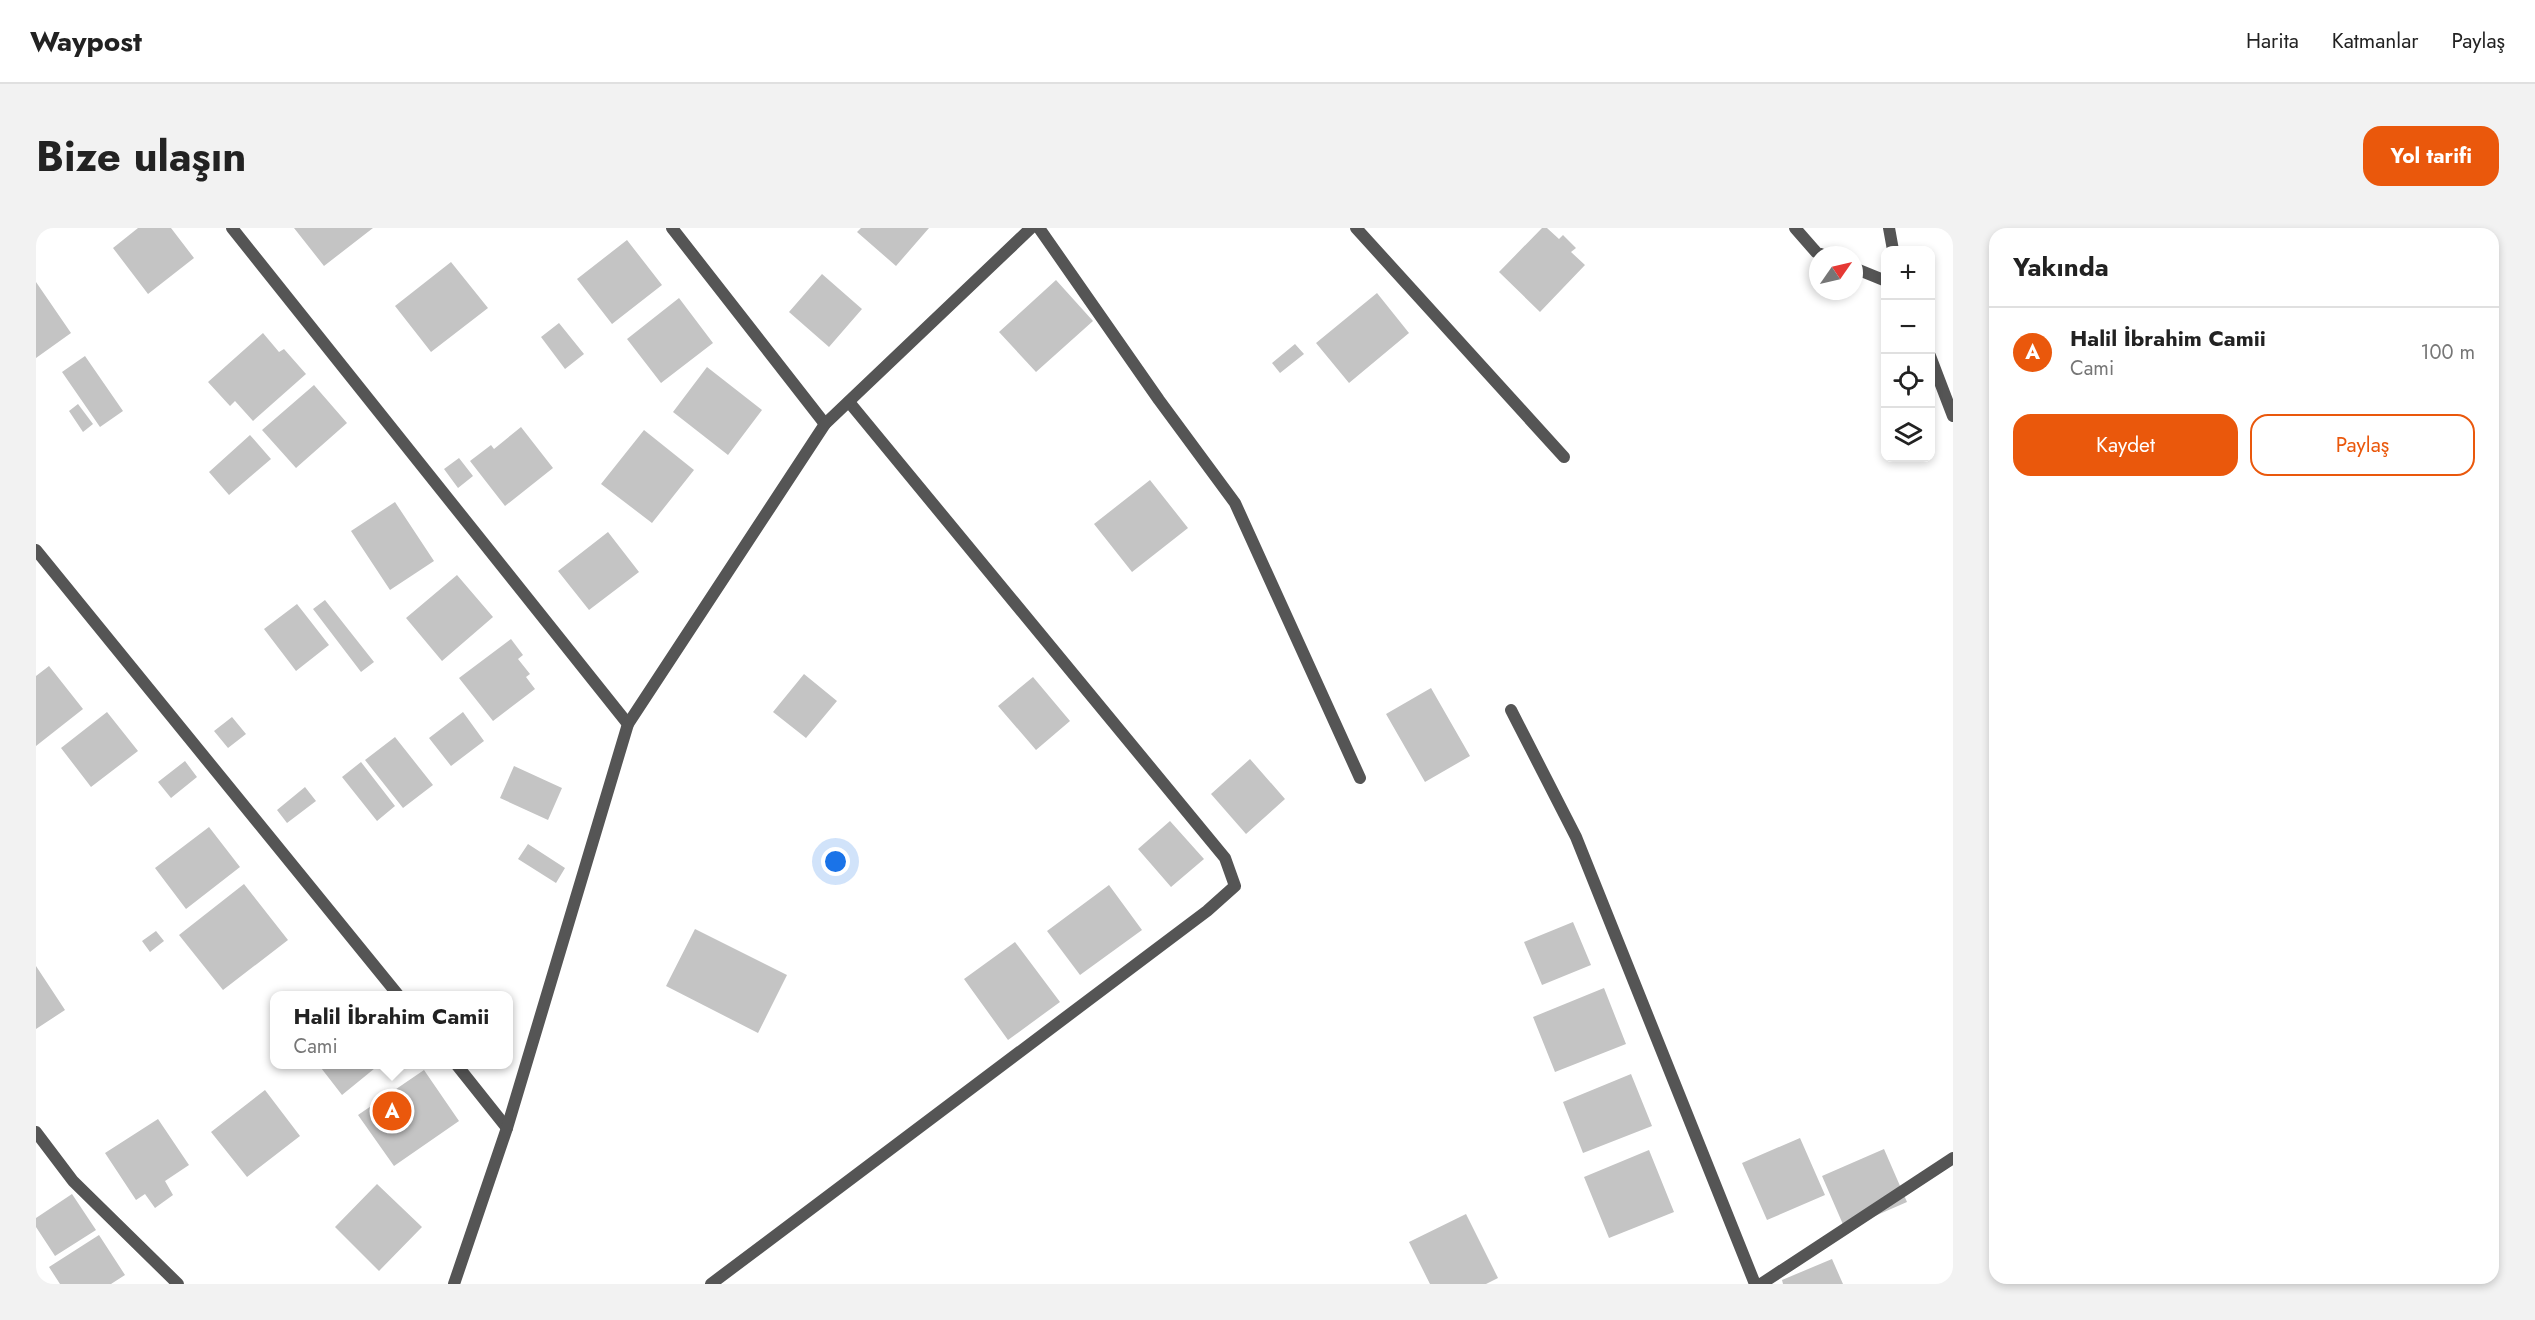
<!DOCTYPE html>
<html lang="tr">
<head>
<meta charset="utf-8">
<style>
	:root { --surface:#fff; --page:#f2f2f2; --text:#222; --muted:#767676; --line:#e0e0e0; --accent:#ea580c }
	body { margin:0; font-family:Jost,sans-serif; background:var(--page); color:var(--text) }
	.controls { position:absolute; right:18px; top:18px; display:grid; overflow:hidden; border-radius:12px; box-shadow:0 3px 9px #0003 }
	.controls button { width:54px; height:54px; display:grid; place-items:center; padding:0; border:0; border-bottom:2px solid var(--line); background:var(--surface); color:var(--text); font:30px sans-serif }
	.compass { position:absolute; left:1773px; top:18px; width:54px; height:54px; border-radius:50%; background:var(--surface); box-shadow:0 3px 9px #0003; rotate:56deg }
	.you { position:absolute; left:800px; top:634px; width:21px; height:21px; margin:-15px; border:4px solid #fff; border-radius:50%; background:#1a73e8; box-shadow:0 0 0 9px #1a73e833 }
	.badge { display:grid; place-items:center; width:39px; height:39px; border-radius:50%; background:var(--accent); color:#fff; font-size:20px; font-weight:700 }
	.pin { position:absolute; translate:-50% -50%; border:3px solid #fff; box-shadow:0 2px 6px #0006 }
	.popup { position:absolute; left:234px; top:763px; width:243px; height:78px; box-sizing:border-box; display:grid; place-content:center; border-radius:12px; background:var(--surface); filter:drop-shadow(0 2px 4px #0005); font-size:20px; white-space:nowrap; color:var(--muted) }
	.popup b { font-size:22px; color:var(--text) }
	.popup::after { content:''; position:absolute; left:50%; top:100%; margin-left:-12px; border:12px solid transparent; border-top-color:var(--surface) }
	.list { margin:0; padding:0; list-style:none }
	h2 { display:flex; justify-content:space-between; align-items:center; height:78px; margin:0; padding:0 24px; font-size:26px }
	h2 small { font-size:20px; font-weight:400; color:var(--muted) }
	.list li { display:grid; grid-template-columns:39px 1fr auto; gap:18px; align-items:center; box-sizing:border-box; height:90px; padding:0 24px; border-top:2px solid var(--line) }
	.list b { display:block; font-size:22px; white-space:nowrap }
	.list p { margin:0; font-size:20px; white-space:nowrap; color:var(--muted) }
	.list em { font-size:20px; font-style:normal; color:var(--muted) }
	.actions { display:flex; gap:12px; padding:18px 24px }
	.actions a { flex:1; padding:14px 0; border:2px solid var(--accent); border-radius:18px; text-align:center; font-size:21px; color:var(--accent) }
	.actions .main { background:var(--accent); color:#fff }
	.icon { flex:none; width:33px; height:33px; fill:none; stroke:currentColor; stroke-width:2; stroke-linecap:round; stroke-linejoin:round }
	.map { position:relative; flex:none; width:1917px; height:1056px; overflow:hidden; border-radius:18px }
	header { display:flex; align-items:center; gap:36px; box-sizing:border-box; height:84px; padding:0 30px; background:var(--surface); border-bottom:2px solid var(--line) }
	header strong { font-size:28px }
	nav { display:flex; gap:33px; margin-inline-start:auto; font-size:21px }
	.intro { display:flex; align-items:center; justify-content:space-between; box-sizing:border-box; height:144px; padding:0 36px }
	h1 { margin:0; font-size:42px }
	.button { padding:15px 27px; border-radius:18px; background:var(--accent); color:#fff; font-size:21px; font-weight:700 }
	main { display:flex; gap:36px; padding:0 36px }
	aside { flex:1; background:var(--surface); border-radius:18px; box-shadow:0 3px 9px #0003 }
	.map>svg:first-child { display:block }
</style>
</head>
<body>
<header>
<strong>Waypost</strong>
<nav><a>Harita</a><a>Katmanlar</a><a>Paylaş</a></nav>
</header>
<div class="intro"><h1>Bize ulaşın</h1><a class="button">Yol tarifi</a></div>
<main>
<div class="map">
<svg width="1917" height="1056" viewBox="0 0 1917 1056">
	<rect width="100%" height="100%" fill="#fff"/>
	<path fill="#c4c4c4" d="M102,0H135L158,30L112,66L77,20Z
		M258,0H337L288,38Z
		M825,0H893L860,38L821,4Z
		M1506,0H1511L1523,11L1527,7L1540,20L1535,24L1549,37L1504,84L1463,44Z
		M591,12L626,57L576,96L541,51Z
		M415,34L452,80L395,124L359,78Z
		M786,46L826,81L793,119L753,84Z
		M1020,52L1057,93L1000,144L963,104Z
		M0,54L35,105L0,130Z
		M1341,65L1373,105L1313,155L1280,115Z
		M643,70L677,115L625,155L591,111Z
		M523,95L548,126L529,141L505,109Z
		M227,105L243,124L248,121L270,146L217,193L199,173L194,178L172,154Z
		M1259,116L1268,126L1244,145L1236,135Z
		M49,128L87,183L64,199L26,144Z
		M671,139L726,182L692,227L637,184Z
		M278,157L311,195L260,240L226,202Z
		M42,176L57,196L47,204L33,183Z
		M485,199L517,240L469,278L434,233L455,217L458,221Z
		M608,202L658,242L616,295L565,256Z
		M214,207L235,231L193,267L173,244Z
		M423,230L437,248L422,260L408,241Z
		M1114,252L1152,300L1096,344L1058,296Z
		M359,274L398,333L354,362L315,303Z
		M572,304L603,344L553,382L522,343Z
		M421,347L457,389L406,433L370,390Z
		M289,372L338,434L325,444L277,381Z
		M261,376L293,417L260,443L228,401Z
		M475,411L487,427L482,431L494,446L490,449L499,461L457,493L423,450Z
		M13,438L47,481L0,518V448Z
		M768,446L801,473L770,510L737,484Z
		M997,449L1034,493L1000,522L962,478Z
		M1395,460L1434,528L1389,554L1350,486Z
		M71,484L102,523L55,559L25,520Z
		M427,484L448,513L415,538L393,510Z
		M196,489L210,506L192,520L178,503Z
		M359,509L397,557L367,580L329,532Z
		M1214,531L1249,571L1210,606L1175,566Z
		M149,533L161,549L135,570L122,554Z
		M325,534L359,578L341,593L306,549Z
		M478,538L526,560L512,592L464,570Z
		M269,559L280,573L251,595L241,582Z
		M1134,593L1168,631L1135,659L1102,621Z
		M173,599L204,639L150,681L119,640Z
		M492,616L529,640L520,655L482,631Z
		M208,656L252,712L187,762L143,707Z
		M1073,657L1106,702L1044,747L1011,703Z
		M1537,694L1555,737L1506,757L1488,714Z
		M659,701L751,747L722,805L630,758Z
		M120,703L128,713L114,724L106,713Z
		M979,714L1024,774L972,812L928,751Z
		M0,738L29,782L0,801Z
		M1568,760L1590,816L1519,844L1497,789Z
		M282,836H344L306,867Z
		M388,842L423,893L358,938L322,887Z
		M1595,846L1616,898L1547,925L1527,874Z
		M229,862L264,908L211,949L175,904Z
		M122,891L153,937L129,953L137,967L119,980L109,966L100,972L69,925Z
		M1764,910L1789,967L1731,992L1706,935Z
		M1848,921L1871,974L1809,1001L1786,948Z
		M1613,922L1638,984L1573,1010L1548,949Z
		M341,956L386,999L343,1043L299,999Z
		M36,966L60,1002L19,1028L0,999V990Z
		M1430,986L1462,1050L1450,1056H1394L1373,1014Z
		M63,1007L89,1047L75,1056H24L13,1039Z
		M1796,1031L1807,1056H1747L1746,1052Z"/>
	<g fill="none" stroke-linecap="round" stroke-linejoin="round">
		<path stroke="#555" stroke-width="12" d="M196,0L592,496
			M636,0L789,196
			M1003,0L1123,172L1199,275L1324,550
			M1320,0L1528,229
			M1759,0L1780,24L1787,27
			M1853,0L1857,22
			M1818,40L1850,53
			M1894,128L1917,188
			M0,322L363,768
			M1475,482L1540,609L1719,1056
			M420,836L471,900
			M0,904L37,953L142,1056
			M675,1056L1171,683L1199,658L1189,630L813,174
			M1725,1056L1917,930"/>
		<path stroke="#555" stroke-width="12" d="M418,1056L471,900L592,496L789,196L995,0"/>
	</g>
</svg>
<div class="controls">
<button>+</button>
<button>−</button>
<button><svg class="icon" aria-label="locate" viewBox="0 0 24 24"><circle cx="12" cy="12" r="6"/><path d="M12 2v4M12 18v4M2 12h4M18 12h4"/></svg></button>
<button><svg class="icon" aria-label="layers" viewBox="0 0 24 24"><path d="M12 4l9 5-9 5-9-5zM3 14l9 5 9-5"/></svg></button>
</div>
<svg class="compass" viewBox="-18 -18 36 36"><path d="M0-13l5 13h-10z" fill="#e53935"/><path d="M0 13l5-13h-10z" fill="#767676"/></svg>
<div class="you"></div>
<div class="pin badge" style="left:356px;top:883px">A</div>
<div class="popup"><b>Halil İbrahim Camii</b>Cami</div>
</div>
<aside>
<h2>Yakında<small></small></h2>
<ul class="list">
<li><span class="badge">A</span><div><b>Halil İbrahim Camii</b><p>Cami</p></div><em>100 m</em></li>
</ul>
<div class="actions"><a class="main">Kaydet</a><a>Paylaş</a></div>
</aside>
</main>
</body>
</html>
